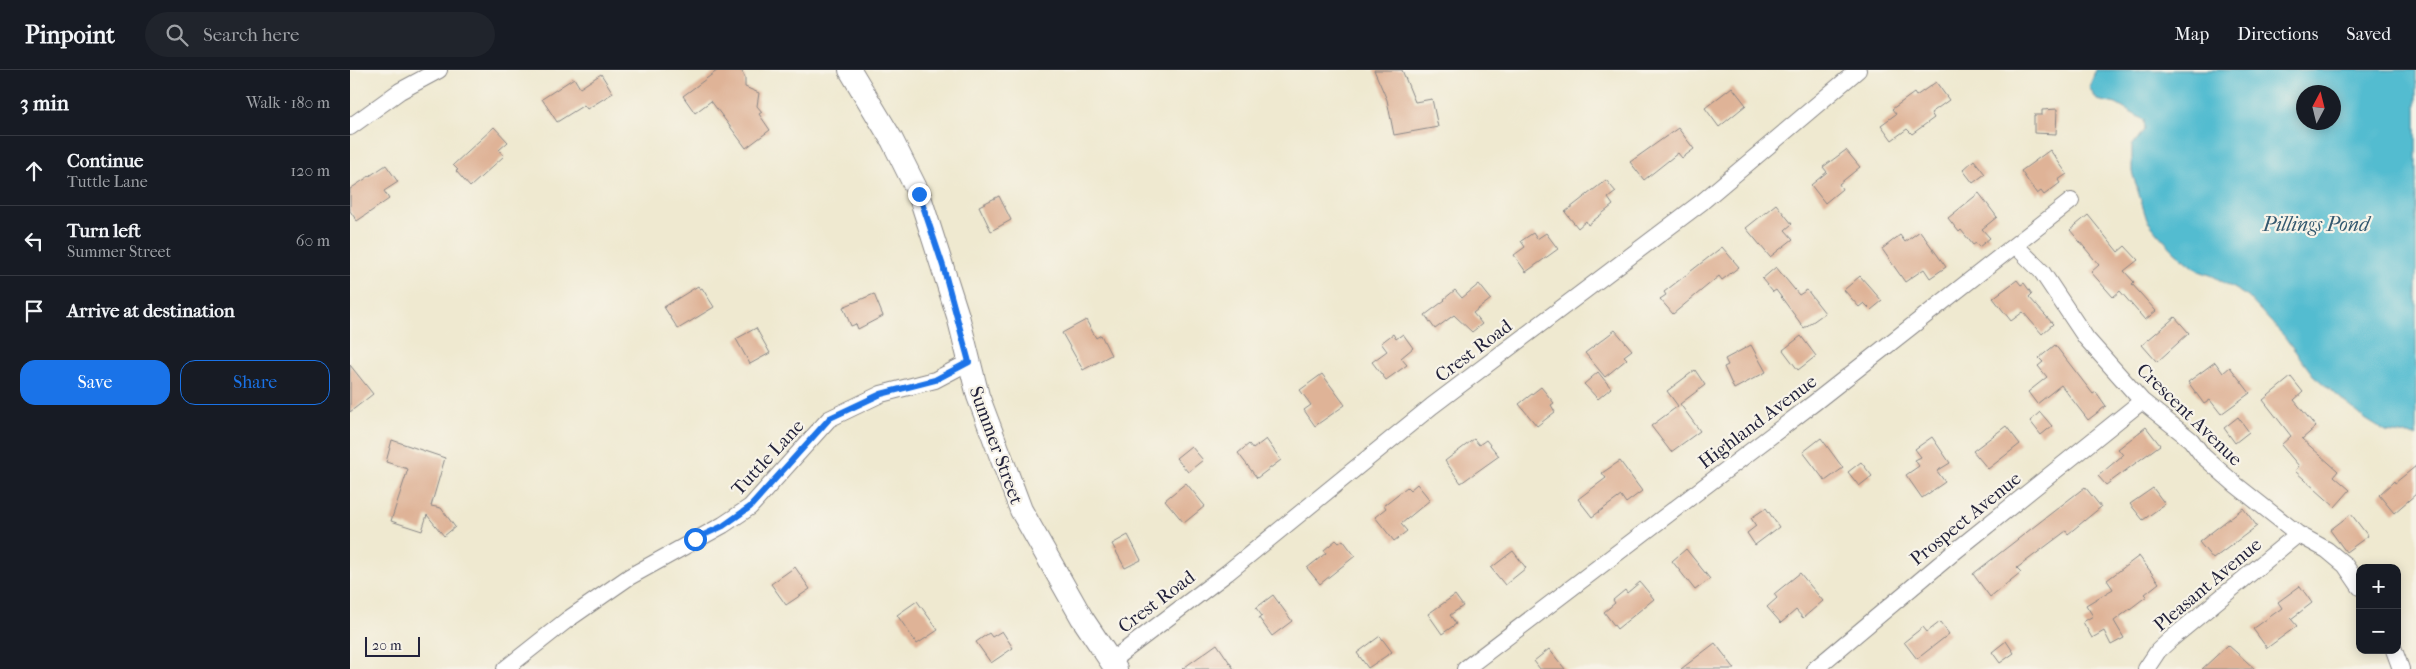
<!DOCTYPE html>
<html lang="en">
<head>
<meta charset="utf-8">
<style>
	:root { --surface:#171b24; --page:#20242c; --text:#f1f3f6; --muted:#9ea1a6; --line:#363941; --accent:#1a73e8 }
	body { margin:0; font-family:"IM FELL French Canon",serif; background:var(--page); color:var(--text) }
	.controls { position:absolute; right:15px; bottom:15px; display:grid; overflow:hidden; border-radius:10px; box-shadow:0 2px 12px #0003 }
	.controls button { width:45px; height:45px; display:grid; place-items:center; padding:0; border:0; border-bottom:1px solid var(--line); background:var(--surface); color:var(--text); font:25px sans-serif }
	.compass { position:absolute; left:1946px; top:15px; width:45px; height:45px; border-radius:50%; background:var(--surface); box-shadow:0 2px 12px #0003; rotate:7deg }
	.scale { position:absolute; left:15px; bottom:12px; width:55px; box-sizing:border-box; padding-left:5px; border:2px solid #22223b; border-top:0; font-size:14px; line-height:18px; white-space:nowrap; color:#22223b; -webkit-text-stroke:4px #f7f3e8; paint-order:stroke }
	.stop { position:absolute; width:15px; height:15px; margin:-11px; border:4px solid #1a73e8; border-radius:50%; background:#fff }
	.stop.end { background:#1a73e8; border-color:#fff; box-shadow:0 1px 5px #0008 }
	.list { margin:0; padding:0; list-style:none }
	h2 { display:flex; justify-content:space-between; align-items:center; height:65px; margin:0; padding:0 20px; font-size:21px }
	h2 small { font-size:16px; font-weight:400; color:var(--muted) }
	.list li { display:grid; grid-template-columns:32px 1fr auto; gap:15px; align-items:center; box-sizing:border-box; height:70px; padding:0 20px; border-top:1px solid var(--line) }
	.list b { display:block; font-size:19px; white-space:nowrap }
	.list p { margin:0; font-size:16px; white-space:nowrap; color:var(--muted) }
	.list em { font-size:16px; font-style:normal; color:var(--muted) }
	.actions { display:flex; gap:10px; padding:15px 20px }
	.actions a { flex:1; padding:11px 0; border:1px solid var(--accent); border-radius:15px; text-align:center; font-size:18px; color:var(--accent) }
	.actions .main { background:var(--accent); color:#fff }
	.icon { flex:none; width:28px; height:28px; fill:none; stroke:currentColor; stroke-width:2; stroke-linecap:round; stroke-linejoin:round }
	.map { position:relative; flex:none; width:2066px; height:599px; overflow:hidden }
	header { display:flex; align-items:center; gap:30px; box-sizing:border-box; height:70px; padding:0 25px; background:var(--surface); border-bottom:1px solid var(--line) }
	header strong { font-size:24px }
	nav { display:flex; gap:28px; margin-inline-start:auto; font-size:18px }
	.search { width:350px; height:45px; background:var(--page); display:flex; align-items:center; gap:12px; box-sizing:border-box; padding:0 18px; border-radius:28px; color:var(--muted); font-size:19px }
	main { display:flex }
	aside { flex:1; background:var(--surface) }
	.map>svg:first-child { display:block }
</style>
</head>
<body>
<header>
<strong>Pinpoint</strong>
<div class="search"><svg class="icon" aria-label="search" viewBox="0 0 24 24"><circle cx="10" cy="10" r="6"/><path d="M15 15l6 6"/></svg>Search here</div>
<nav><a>Map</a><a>Directions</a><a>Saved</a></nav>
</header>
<main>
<aside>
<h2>3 min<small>Walk · 180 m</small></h2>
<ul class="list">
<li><svg class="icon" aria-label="ahead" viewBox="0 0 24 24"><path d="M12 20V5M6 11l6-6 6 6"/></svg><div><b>Continue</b><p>Tuttle Lane</p></div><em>120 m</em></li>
<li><svg class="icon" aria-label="left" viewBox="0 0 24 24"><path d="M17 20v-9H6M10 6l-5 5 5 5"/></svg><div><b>Turn left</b><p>Summer Street</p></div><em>60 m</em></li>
<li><svg class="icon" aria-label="arrive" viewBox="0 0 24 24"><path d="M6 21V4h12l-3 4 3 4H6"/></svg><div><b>Arrive at destination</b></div></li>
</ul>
<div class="actions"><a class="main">Save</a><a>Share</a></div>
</aside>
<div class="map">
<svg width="2066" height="599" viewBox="0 0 2066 599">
	<rect width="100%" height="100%" fill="#f7f3e8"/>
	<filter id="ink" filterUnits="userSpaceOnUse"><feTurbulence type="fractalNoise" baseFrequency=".02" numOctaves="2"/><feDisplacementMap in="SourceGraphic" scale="10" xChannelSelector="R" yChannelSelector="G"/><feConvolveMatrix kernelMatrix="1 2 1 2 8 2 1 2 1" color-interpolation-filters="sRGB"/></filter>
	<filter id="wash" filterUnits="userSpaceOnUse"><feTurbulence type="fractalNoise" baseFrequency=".0096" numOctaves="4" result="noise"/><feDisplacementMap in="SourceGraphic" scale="20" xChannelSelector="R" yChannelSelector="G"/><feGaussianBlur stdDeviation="1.12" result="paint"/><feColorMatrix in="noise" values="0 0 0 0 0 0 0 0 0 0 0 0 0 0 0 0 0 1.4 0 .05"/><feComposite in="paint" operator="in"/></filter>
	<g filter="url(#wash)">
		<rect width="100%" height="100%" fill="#efe9d0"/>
		<path fill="#53bcd0" stroke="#3a6f86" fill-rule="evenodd" d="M1746,0H2066V366L2036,362L2015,349L1963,305L1934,266L1898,227L1863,206L1849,201L1825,182L1808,164L1797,150L1782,102V76L1795,59L1794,50L1766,34L1747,30L1739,17ZM1954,22H1984V52H1954Z"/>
		<g id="blocks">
			<path fill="#dfb397" d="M368,0H391L395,7V17L409,23L407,36L412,42L409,44L420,60L396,78L361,31L345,43L333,26Z
				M1024,0H1052L1065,32L1082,29L1088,57L1044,65L1037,30Z
				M251,4L263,23L237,39L234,35L207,52L192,29L224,8L230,18Z
				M1586,12L1599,30L1581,43L1584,48L1562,64L1557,59L1542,70L1531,55L1546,44L1542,39L1564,23L1566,26Z
				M1382,17L1396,35L1369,57L1355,38Z
				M1707,39L1706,64L1684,63V45H1692V40Z
				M144,57L158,72L149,80L154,86L120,117L106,101L108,100L103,95Z
				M1328,58L1344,79L1332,88L1328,83L1294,110L1280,92Z
				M1496,80L1510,97L1489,114L1492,119L1475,133L1461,115L1477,102L1473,97Z
				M1700,80L1717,104L1708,110L1710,113L1694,125L1691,121L1687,124L1671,101Z
				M1624,90L1635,104L1623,113L1613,100Z
				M36,95L48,112L34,121L39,129L7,151L0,141V119Z
				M1256,110L1266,122L1258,128L1263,135L1238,155L1236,151L1228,158L1215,142Z
				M1629,123L1647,147L1632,159L1640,168L1629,177L1626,173L1623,175L1611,160L1609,162L1598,148Z
				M649,126L661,150L641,161L629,136Z
				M1426,134L1442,154L1435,160L1443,169L1420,187L1396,158Z
				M1738,145L1768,182L1775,176L1788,190L1774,201L1784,212L1782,214L1806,241L1795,250L1770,221L1763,227L1741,202L1749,195L1720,160Z
				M1570,161L1596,197L1580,208L1574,199L1555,212L1532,179L1550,165L1555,172Z
				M1183,163L1187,169L1196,163L1208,179L1176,202L1164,185L1175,177L1171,171Z
				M1372,177L1389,197L1372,210L1369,206L1323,244L1310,229L1316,225L1314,222Z
				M1426,197L1449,225L1457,220L1475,243L1454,258L1426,220L1423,222L1412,209Z
				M1510,206L1532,231L1521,240L1514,233L1509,237L1494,220Z
				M1667,210L1671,215L1674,213L1682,224L1679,227L1703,254L1692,264L1673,242L1661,251L1643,228Z
				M1129,214L1141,229L1123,243L1132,254L1122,262L1104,245L1085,259L1075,245L1095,230L1094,229L1105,220L1112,228Z
				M348,216L350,219L352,218L364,237L328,259L314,237Z
				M524,224L533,246L508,259L506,254L501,256L493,237Z
				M1825,247L1839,263L1807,292L1792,275Z
				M736,250L746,268L751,265L761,285L733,300L712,263Z
				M406,258L420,283L400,294L386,269Z
				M1265,260L1282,280L1274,286L1277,289L1255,307L1235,283Z
				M1043,264L1046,269L1053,264L1063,278L1051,288L1057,295L1036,310L1022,292L1037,281L1031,273Z
				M1451,266L1466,286L1448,300L1433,280Z
				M1401,275L1416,302L1384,319L1374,297L1378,295L1375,289Z
				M1705,275L1743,324L1746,322L1756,336L1738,350L1711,315L1687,334L1678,322L1697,307L1688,296L1693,292L1689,288Z
				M1865,292L1873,303L1880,297L1900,323L1871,344L1860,330L1854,334L1838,312Z
				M0,295L23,324L0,342Z
				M1345,300L1355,315L1330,334L1350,361L1321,382L1301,356L1328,336L1317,321Z
				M1248,302L1261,318L1248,329L1234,314Z
				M972,304L995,335L965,356L954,340L961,335L950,320Z
				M1941,307L1953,322L1944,330L1966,357L1952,369L1988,401L1984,406L2000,420L1985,437L1945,401L1949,396L1931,375L1941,366L1913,330Z
				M1191,317L1204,333L1201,335L1205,342L1187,356L1169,334Z
				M1690,342L1702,356L1691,365L1680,351Z
				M1888,347L1899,362L1885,373L1874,358Z
				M1656,356L1670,374L1638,399L1623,381Z
				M1796,357L1810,375L1756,415L1748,406L1773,385L1768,379Z
				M1582,367L1600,393L1587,401L1595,412L1572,428L1556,405L1569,396L1565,390L1571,387L1565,379Z
				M1471,368L1493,398L1475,411L1453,382Z
				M916,369L931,390L907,408L888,383L899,374L903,379Z
				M1124,369L1129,375L1136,370L1149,386L1111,413L1095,391Z
				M42,370L95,388L81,436L91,438L105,457L94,466L77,445L72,461L41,451L58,399L36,392Z
				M841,376L853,390L838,402L826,388Z
				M1270,391L1292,421L1276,433L1271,426L1242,447L1228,429L1256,408L1252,403Z
				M1511,392L1522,406L1509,416L1498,402Z
				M2066,396V424L2044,443L2029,425L2044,411L2045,413Z
				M836,413L855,436L834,453L815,430Z
				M1067,414L1080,430L1051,454L1057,461L1044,471L1025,447L1036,438L1034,435L1057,417L1060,420Z
				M1735,417L1751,437L1718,464L1716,461L1667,498L1671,502L1640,527L1623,504Z
				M1803,418L1815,434L1793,450L1780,434Z
				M1416,438L1429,457L1405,475L1397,463L1406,456L1401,448Z
				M1893,438L1907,456L1863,489L1849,472Z
				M2001,444L2018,466L1996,482L1980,460Z
				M778,465L791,490L775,498L762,474Z
				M986,470L989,473L993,470L1005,486L970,514L957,498L976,483L974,480Z
				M1336,479L1360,509L1345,520L1322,491Z
				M1163,481L1176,498L1155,515L1141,498Z
				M1789,486L1809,513L1795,524L1797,526L1764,551L1774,568L1761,575L1754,561L1742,568L1733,552L1743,546L1736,535L1763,519L1757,510Z
				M445,497L460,519L436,535L421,514Z
				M1450,503L1473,531L1453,548L1446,540L1431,553L1417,537L1427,528L1424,524Z
				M1290,512L1304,529L1267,559L1254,542L1265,533L1263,530L1275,520L1277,523Z
				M1950,516L1962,533L1941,549L1947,556L1917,578L1903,559L1932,538L1928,532Z
				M923,525L942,551L922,566L909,548L912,546L906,538Z
				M1105,525L1113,536L1100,545L1106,554L1092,564L1078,544Z
				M567,531L588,560L567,574L547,545Z
				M1590,552L1599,564L1567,589L1554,572L1573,557L1577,562Z
				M652,561L663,578L641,593L626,572L639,563L642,567Z
				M1030,566L1042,582L1018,598L1007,583Z
				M1656,571L1664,583L1650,593L1642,582Z
				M1365,573L1385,599H1331Z
				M867,574L884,599H832Z
				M1878,575L1905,599H1852Z
				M1199,579L1215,599H1190L1184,591Z"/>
		</g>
	</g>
	<g filter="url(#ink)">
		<use href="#blocks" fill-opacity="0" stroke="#888686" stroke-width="1"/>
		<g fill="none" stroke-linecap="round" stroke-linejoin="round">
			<g stroke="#888686" stroke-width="18">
				<path id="street" d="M0,57L50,21L89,0
					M1665,175L1692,202L1736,268L1792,331L1841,370L1853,386L1886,415L1948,464L1977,480L1995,495L2010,517
					M2044,580L2051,599
					M761,591L877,503L1082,336L1352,132L1508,0
					M155,599L217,550L279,507L373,455L400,437L479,349L531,324L585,310L619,292
					M1115,599L1464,333L1721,131
					M1465,599L1603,483L1792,331
					M1796,599L1808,581L1821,569L1948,464"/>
			</g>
			<g stroke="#888686" stroke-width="24">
				<path id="secondary" d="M500,0L542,70L569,124L608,246L628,326L671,440L732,548L766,599"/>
			</g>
			<use href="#street" stroke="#fff" stroke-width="16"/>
			<use href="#secondary" stroke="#fff" stroke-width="22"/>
		</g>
	</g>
	<g fill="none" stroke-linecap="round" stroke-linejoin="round" filter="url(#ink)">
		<path stroke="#1a73e8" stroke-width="6" d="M345,469L373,456L400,437L480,348L531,324L585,310L619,292L593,196L569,124"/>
	</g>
	<g text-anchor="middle" stroke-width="4.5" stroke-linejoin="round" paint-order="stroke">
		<g font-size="19" fill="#22223b" stroke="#f7f3e8">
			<text transform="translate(1123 280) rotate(-37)" y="7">Crest Road</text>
			<text transform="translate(1840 344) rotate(44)" y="7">Crescent Avenue</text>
			<text transform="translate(1407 351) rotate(-37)" y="7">Highland Avenue</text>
			<text transform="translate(647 375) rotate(70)" y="7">Summer Street</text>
			<text transform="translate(417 387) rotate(-47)" y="7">Tuttle Lane</text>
			<text transform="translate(1615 448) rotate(-39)" y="7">Prospect Avenue</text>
			<text transform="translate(1857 514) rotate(-40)" y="7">Pleasant Avenue</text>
			<text transform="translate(806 531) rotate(-37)" y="7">Crest Road</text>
		</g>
		<g font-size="20" font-style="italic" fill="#33586f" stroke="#f7f3e8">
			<text x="1966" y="161">Pillings Pond</text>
		</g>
	</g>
</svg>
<div class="controls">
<button>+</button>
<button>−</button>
</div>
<svg class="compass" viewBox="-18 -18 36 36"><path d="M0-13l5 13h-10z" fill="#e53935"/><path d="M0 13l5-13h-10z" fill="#9ea1a6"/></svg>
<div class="scale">20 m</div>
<div class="stop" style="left:345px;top:469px"></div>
<div class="stop end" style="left:569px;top:124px"></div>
</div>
</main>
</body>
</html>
